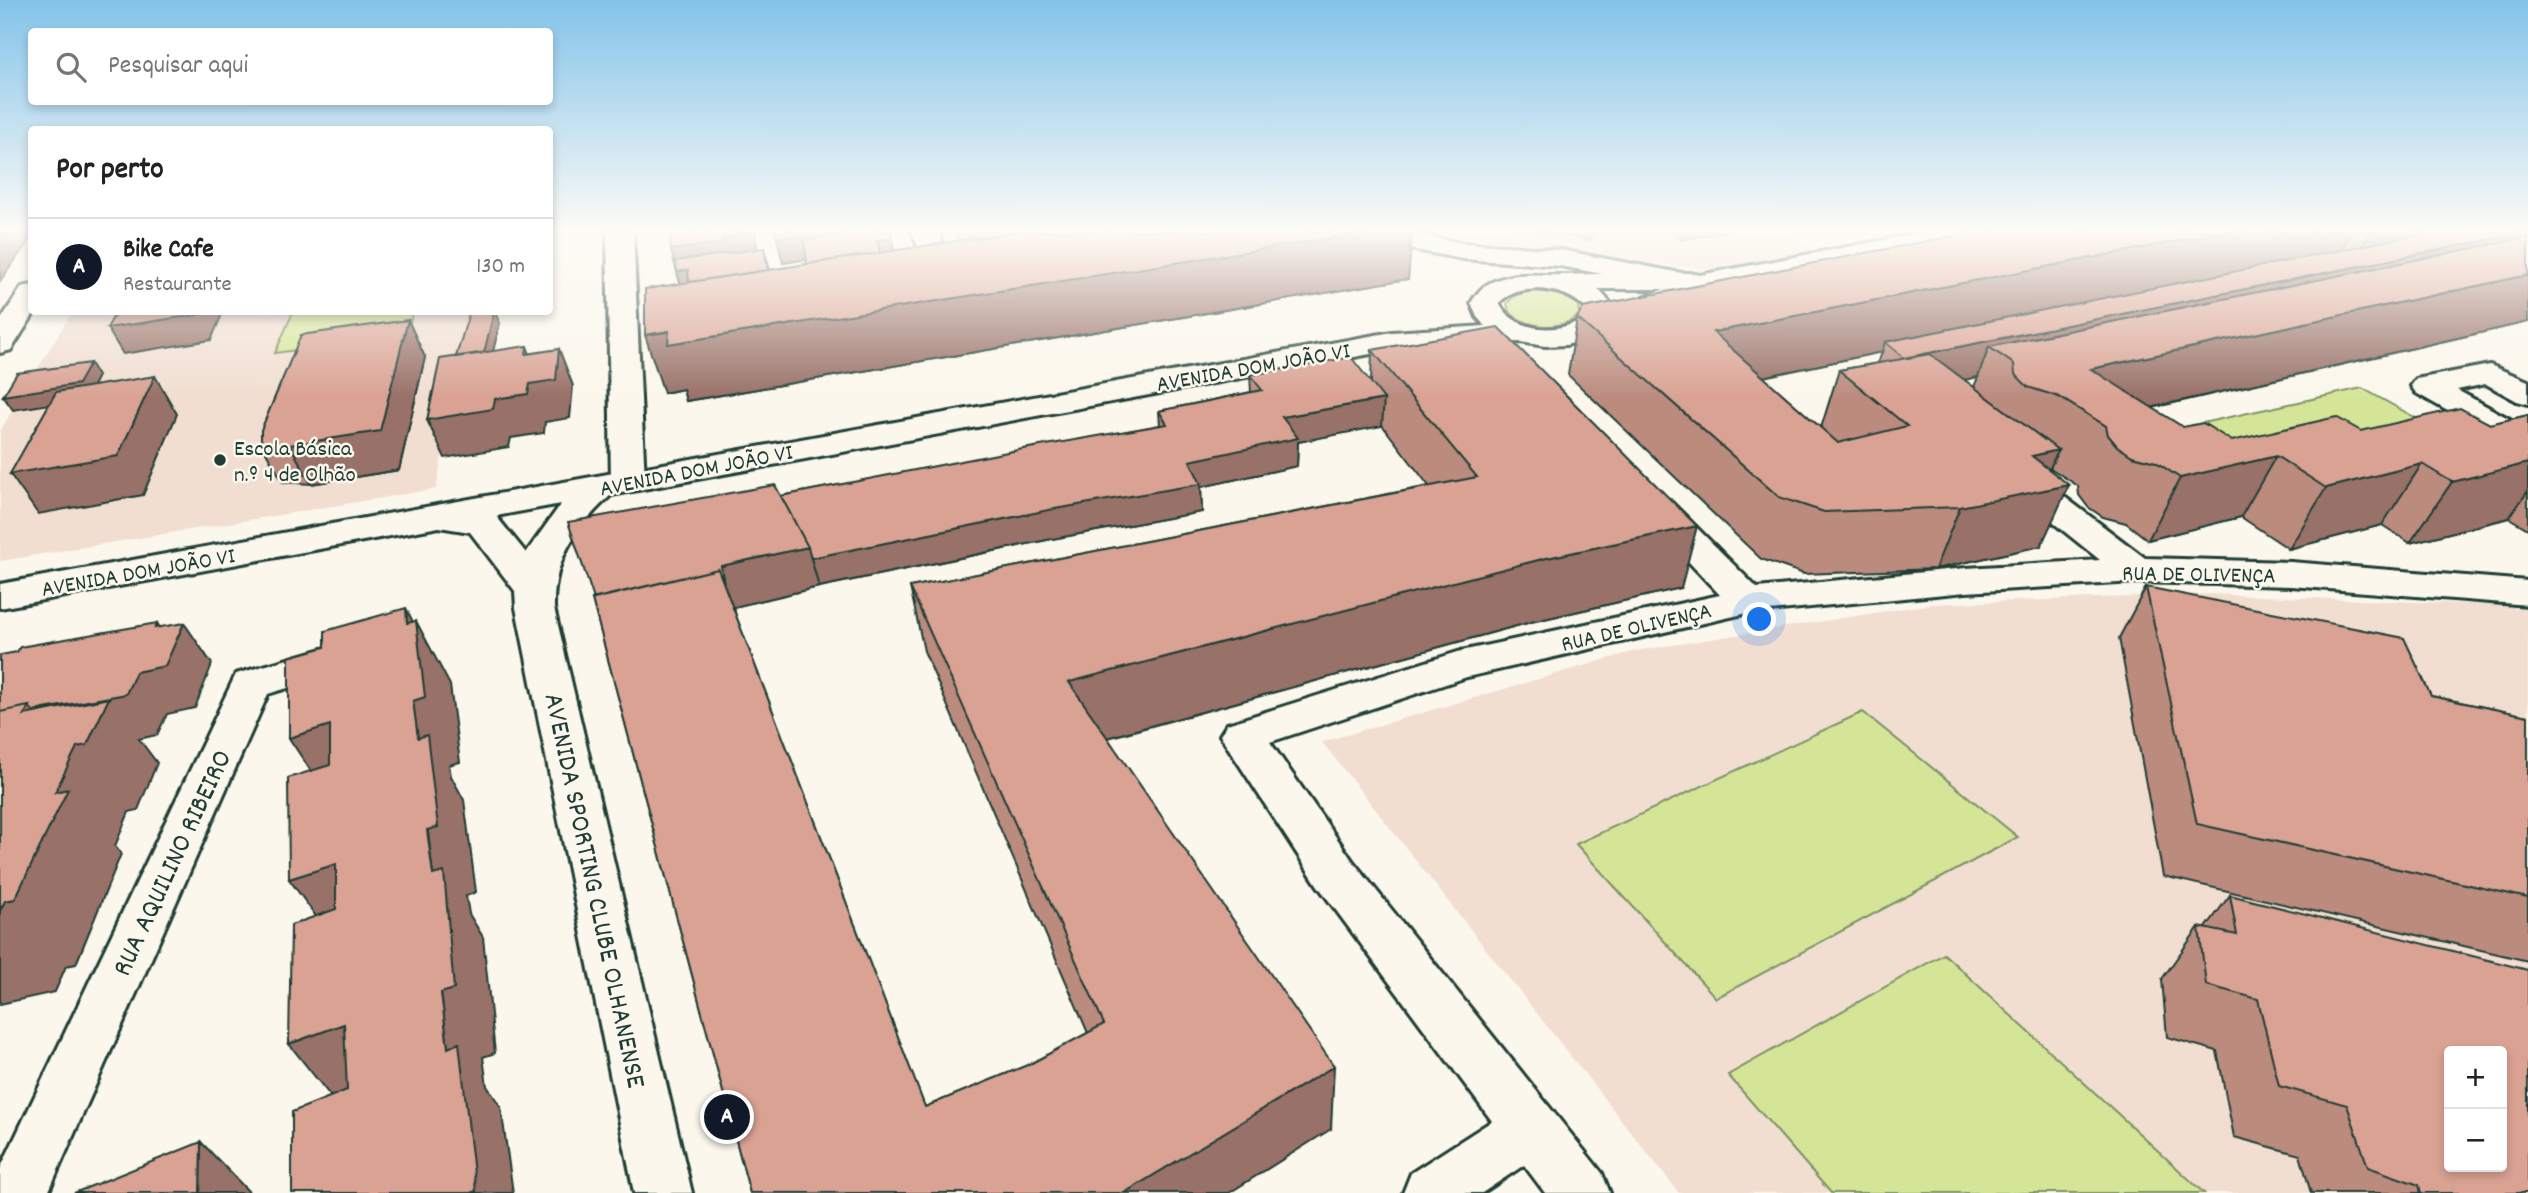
<!DOCTYPE html>
<html lang="pt">
<head>
<meta charset="utf-8">
<style>
	:root { --surface:#fff; --page:#f6f6f6; --text:#222; --muted:#767676; --line:#e0e0e0; --accent:#111827 }
	body { margin:0; font-family:Dekko,sans-serif; background:var(--page); color:var(--text) }
	.controls { position:absolute; right:21px; bottom:21px; display:grid; overflow:hidden; border-radius:7px; box-shadow:0 4px 10px #0003 }
	.controls button { width:63px; height:63px; display:grid; place-items:center; padding:0; border:0; border-bottom:2px solid var(--line); background:var(--surface); color:var(--text); font:35px sans-serif }
	.you { position:absolute; left:1760px; top:620px; width:24px; height:24px; margin:-18px; border:5px solid #fff; border-radius:50%; background:#1a73e8; box-shadow:0 0 0 10px #1a73e833 }
	.badge { display:grid; place-items:center; width:46px; height:46px; border-radius:50%; background:var(--accent); color:#fff; font-size:23px; font-weight:700 }
	.pin { position:absolute; translate:-50% -50%; border:4px solid #fff; box-shadow:0 2px 7px #0006 }
	.list { margin:0; padding:0; list-style:none }
	h2 { display:flex; justify-content:space-between; align-items:center; height:91px; margin:0; padding:0 28px; font-size:30px }
	h2 small { font-size:23px; font-weight:400; color:var(--muted) }
	.list li { display:grid; grid-template-columns:46px 1fr auto; gap:21px; align-items:center; box-sizing:border-box; height:98px; padding:0 28px; border-top:2px solid var(--line) }
	.list b { display:block; font-size:26px; white-space:nowrap }
	.list p { margin:0; font-size:23px; white-space:nowrap; color:var(--muted) }
	.list em { font-size:23px; font-style:normal; color:var(--muted) }
	.icon { flex:none; width:38px; height:38px; fill:none; stroke:currentColor; stroke-width:2; stroke-linecap:round; stroke-linejoin:round }
	.map { position:relative; flex:none; width:2528px; height:1193px; overflow:hidden }
	.search { position:absolute; background:var(--surface); box-shadow:0 4px 10px #0003; left:28px; top:28px; width:525px; height:77px; display:flex; align-items:center; gap:18px; box-sizing:border-box; padding:0 24px; border-radius:7px; color:var(--muted); font-size:26px }
	.panel { position:absolute; background:var(--surface); box-shadow:0 4px 10px #0003; left:28px; top:126px; width:525px; height:189px; border-radius:7px }
	.map>svg:first-child { display:block }
</style>
</head>
<body>
<div class="map">
<svg width="2528" height="1193" viewBox="0 0 2528 1193">
	<rect width="100%" height="100%" fill="#fbf7ec"/>
	<filter id="ink" filterUnits="userSpaceOnUse"><feTurbulence type="fractalNoise" baseFrequency=".0143" numOctaves="2"/><feDisplacementMap in="SourceGraphic" scale="14" xChannelSelector="R" yChannelSelector="G"/><feConvolveMatrix kernelMatrix="1 2 1 2 8 2 1 2 1" color-interpolation-filters="sRGB"/></filter>
	<g filter="url(#ink)">
		<path fill="#f1ded1" fill-rule="evenodd" d="M1424,231H1783L1814,253L1737,272L1456,244Z
			M72,312H468L436,489L0,561V431Z
			M2209,594L2496,605L2528,609V1193H1679L1322,742L1635,651L1931,604ZM2449,1051H2502V1167H2449Z"/>
		<path fill="#d5e598" stroke="#7a9166" stroke-width="2" d="M1530,291C1549,292 1563,294 1578,305L1579,315C1558,332 1529,328 1509,312L1507,303L1514,296Z
			M293,312H413L406,335L275,353Z
			M2362,388L2443,433L2208,488L2134,438Z
			M1863,712L2018,837L1716,998L1576,844Z
			M1944,954L2204,1193H1831L1728,1075Z"/>
		<g fill="none" stroke-linecap="round" stroke-linejoin="round">
			<g stroke="#1f3d34" stroke-width="6">
				<path id="street" d="M607,231H633L645,481L640,488L628,491L616,488L611,481Z
					M912,231H938L958,283L954,289L944,291L934,289Z
					M1403,232L1463,243L1560,250L1681,273L1691,275L1695,281L1691,287L1681,289L1560,266L1463,259L1394,246L1390,240L1394,234Z
					M32,285V312H35L11,350L0,353V321L22,287Z
					M2490,365L2528,381V404L2517,401L2486,384L2457,390L2528,429V453L2516,450L2416,393L2411,386L2416,379Z
					M2017,467L2029,470L2145,558L2291,562L2528,581V605L2291,586L2136,582L1966,592L1748,613L1467,677L1270,742L1352,860L1602,1173L1610,1193H1545L1524,1165L1482,1193H1403L1411,1173L1492,1121L1318,886L1220,735L1227,724L1461,651L1720,595L1638,508L1643,500L1656,497L1669,500L1757,588L1966,568L2100,560L2005,484L2000,477L2005,470Z
					M340,644L354,648L360,658L354,668L268,694L48,1193H0V1169L236,674Z"/>
			</g>
			<g stroke="#1f3d34" stroke-width="6">
				<path id="secondary" d="M1931,231H1989L1985,237L1976,239L1718,288L1651,313L1641,310L1637,304L1641,298L1664,289H1598L1615,308L1607,328L1595,337L1566,345L1545,346L1520,342L1392,350L611,495C576,527 553,559 554,608L692,1193H634L516,608L515,591L470,532L439,527L0,608V584L1392,332L1485,326L1477,317L1471,303C1477,293 1483,285 1494,281C1518,271 1540,276 1564,275C1606,274 1648,272 1690,273L1700,275ZM1539,289C1558,291 1573,295 1586,309L1583,318C1560,335 1513,332 1499,303C1511,291 1523,290 1539,289ZM561,504L526,553L496,516Z"/>
			</g>
			<use href="#street" fill="#fbf7ec" fill-rule="evenodd"/>
			<use href="#secondary" fill="#fbf7ec" fill-rule="evenodd"/>
		</g>
		<path fill="#bb8b7e" stroke="#1f3d34" stroke-width="2" fill-rule="evenodd" d="M755,231L757,249L764,248L770,270L807,264L806,259L783,263L776,231L894,251L957,241L956,231H1412L1408,279L686,401L683,389L664,393L680,283L671,250Z
			M1536,231H1592L1590,240Z
			M1671,231H1729L1681,240Z
			M1979,231H2418L2416,236L2528,322L2152,408L2183,427L2232,441L2361,431L2490,424L2528,415V529L2509,518L2410,543L2382,525L2289,549L2241,517L2148,540L2126,523L2103,517L2088,507L2079,495L2078,486L2050,468L2041,546L1935,569L1804,574L1761,559L1568,375L1577,318ZM1882,352L1878,363L1839,370L1821,428L1763,377ZM1978,377L1974,387L1964,380Z
			M1372,350L1681,588L1531,622L1108,738L1331,1129L750,1193L592,599L781,496L1160,425L1159,411L1251,392L1250,375L1371,382ZM1382,425L1429,486L910,587L924,651L1088,1033L1030,1064L925,1107L735,613L734,607L819,587L1052,539L1202,512L1201,487L1297,466L1298,442Z
			M425,357L399,470L311,484L283,482L261,443Z
			M2146,587L2431,696L2528,716V961L2163,876L2119,638Z
			M2230,895L2528,1193H2311L2300,1155L2234,1137L2217,1051L2167,1037L2162,979L2199,927L2205,929Z"/>
		<path fill="#987167" stroke="#1f3d34" stroke-width="2" d="M0,231H32V237L0,281Z
			M752,231H755L758,258L696,295L684,297L671,250Z
			M808,231H879L814,258L783,263L777,238Z
			M891,231L896,263L882,265L877,240Z
			M1375,231H1412L1408,279L686,401L683,389L664,393L645,335Z
			M1683,231H1729L1681,240Z
			M2229,231H2351L2337,258L1885,342L1882,352L1699,390L1713,332Z
			M2371,231H2418L2406,252L2353,265Z
			M2528,231V262L2014,364L1989,347L1978,377L1891,395L1904,358Z
			M2528,275V322L2097,420L2091,369Z
			M198,312H223L211,340L123,354L107,328Z
			M494,312H495L500,323L488,372L461,376Z
			M408,320L425,357L399,470L311,484L290,445Z
			M527,346L541,382L559,349L573,386L570,418L545,422L544,433L511,438L509,447L445,458L427,420L495,399L526,354Z
			M90,363L98,376L87,398L13,410L3,396Z
			M155,376L177,414L143,495L38,514L10,474Z
			M1384,399L1382,426L1298,442L1297,466L1201,487L1202,512L1052,539L819,587L811,558L1190,461L1282,417Z
			M2058,450L2040,491L2069,485L2041,546L1935,569L1960,507L2032,456Z
			M2276,456L2241,517L2148,540L2180,478Z
			M2528,463V491L2509,518L2410,543L2452,482Z
			M2422,464L2382,525L2289,549L2326,488Z
			M1697,526L1681,588L1531,622L1077,746L1069,682L1542,559Z
			M808,547L819,587L734,607L739,632L618,663L721,566Z
			M406,608L417,630L416,621L450,685L460,762L449,765L451,776L464,800L476,892L466,896L469,914L483,937L495,1053L483,1057L487,1086L501,1107L513,1193H470L448,1048L441,993L433,875L413,701Z
			M157,623L173,647L184,623L212,664L195,708L167,714L157,735L139,739L157,763L138,810L129,812L115,846L121,854L76,964L66,966L55,992L0,1004V750L29,706L155,628Z
			M330,725L332,803L289,738Z
			M336,864L380,929L336,944L289,879Z
			M344,1024L392,1088L340,1108L289,1044Z
			M1334,1066L1331,1129L1229,1193H1124Z
			M201,1142L250,1193H200Z"/>
		<path fill="#d9a293" stroke="#1f3d34" stroke-width="2" fill-rule="evenodd" d="M670,231H752V233L723,237V243L671,250Z
			M776,231H808L809,234L777,238Z
			M872,231H891L892,239L877,240L880,253L807,264L804,240Z
			M967,231H1021L974,239Z
			M1021,231H1375L668,344L669,331L645,335V289Z
			M1979,231H2229L1713,332L1838,443L1907,426L1839,370L1930,354L2058,450L2032,456L2069,485L1960,507L1824,512L1779,497L1577,318L1583,308Z
			M2436,231L2528,232L1904,358L1885,342Z
			M2528,237V275L2091,369L2183,427L2203,423L2232,441L2336,417L2361,431L2460,408L2490,424L2528,415V463L2452,482L2422,464L2326,488L2276,456L2180,478L2156,462L2132,456L2117,446L2108,435L2106,426L2059,397L2028,387L2015,374L2014,364L1989,347Z
			M764,248L768,270L689,282L688,270L677,272L676,261Z
			M116,312H198L197,315L107,328Z
			M478,312H494L484,353L456,357L469,313Z
			M408,320L380,431L290,445L261,443V430L301,335Z
			M1498,327L1697,526L1542,559L1069,682L1334,1066L1124,1193H750L592,599L718,569L925,1107L1030,1064L1104,1024L910,587L1477,477L1372,350Z
			M527,346L526,354L559,349L556,380L530,384L528,394L495,399L493,409L427,420L440,359Z
			M1351,357L1384,399L1282,417L1298,438L1190,461L1201,484L1049,510L811,558L808,547L781,496L1023,449L1167,424L1159,411L1262,390L1250,375Z
			M90,363L78,384L3,396L17,373Z
			M155,376L118,456L10,474L56,392Z
			M775,485L808,547L721,566L724,584L718,569L594,599L568,522Z
			M2146,587L2404,638L2431,696L2528,716V898L2197,824Z
			M406,608L407,623L416,621L425,697L413,701L418,738L427,735L438,827L427,830L433,875L444,872L454,989L441,993L448,1048L459,1043L476,1191L470,1193H292V1112L347,1090L344,1024L289,1044L291,925L336,909V864L289,879L288,778L330,765V725L289,738V657L325,647V631Z
			M157,623L155,628L184,623L165,666L136,672L126,694L33,711L29,706L0,712V655L17,652L20,647Z
			M109,698L87,745L77,747L55,792L68,789L15,899L5,901L0,911V712L29,706L24,715Z
			M2230,895L2528,970V1193H2421L2419,1185L2368,1167L2347,1105L2279,1086L2258,999L2206,985L2199,927L2237,935ZM2449,1051H2502V1167H2449Z
			M201,1142L200,1193H74Z"/>
	</g>
	<linearGradient id="sky" x2="0" y2="1"><stop stop-color="#83c3ea"/><stop offset="0.58" stop-color="#fdfbf6"/><stop offset="1" stop-color="#fdfbf6" stop-opacity="0"/></linearGradient>
	<rect width="2528" height="398" fill="url(#sky)"/>
	<circle fill="#1f3d34" stroke="#fbf7ec" stroke-width="2.5" cx="220" cy="460" r="7"/>
	<g text-anchor="middle" stroke-width="5" stroke-linejoin="round" paint-order="stroke">
		<g font-size="23" fill="#1f3d34" stroke="#fbf7ec">
			<text transform="translate(1253 366) rotate(-10)" y="8">AVENIDA DOM JOÃO VI</text>
			<text transform="translate(696 469) rotate(-11)" y="8">AVENIDA DOM JOÃO VI</text>
			<text transform="translate(138 571) rotate(-10)" y="8">AVENIDA DOM JOÃO VI</text>
			<text transform="translate(2199 573) rotate(1)" y="8">RUA DE OLIVENÇA</text>
			<text transform="translate(1636 626) rotate(-13)" y="8">RUA DE OLIVENÇA</text>
		</g>
		<g font-size="23" fill="#1f3d34" stroke="#fbf7ec" text-anchor="start">
			<text x="234" y="455">Escola Básica<tspan x="234" dy="26">n.º 4 de Olhão</tspan></text>
		</g>
		<g font-size="28" fill="#1f3d34" stroke="#fbf7ec">
			<text transform="translate(170 862) rotate(-65)" y="10">RUA AQUILINO RIBEIRO</text>
			<text transform="translate(597 890) rotate(78)" y="10">AVENIDA SPORTING CLUBE OLHANENSE</text>
		</g>
	</g>
</svg>
<div class="controls">
<button>+</button>
<button>−</button>
</div>
<div class="you"></div>
<div class="pin badge" style="left:727px;top:1117px">A</div>
<div class="search"><svg class="icon" aria-label="search" viewBox="0 0 24 24"><circle cx="10" cy="10" r="6"/><path d="M15 15l6 6"/></svg>Pesquisar aqui</div>
<section class="panel">
<h2>Por perto<small></small></h2>
<ul class="list">
<li><span class="badge">A</span><div><b>Bike Cafe</b><p>Restaurante</p></div><em>130 m</em></li>
</ul>
</section>
</div>
</body>
</html>
